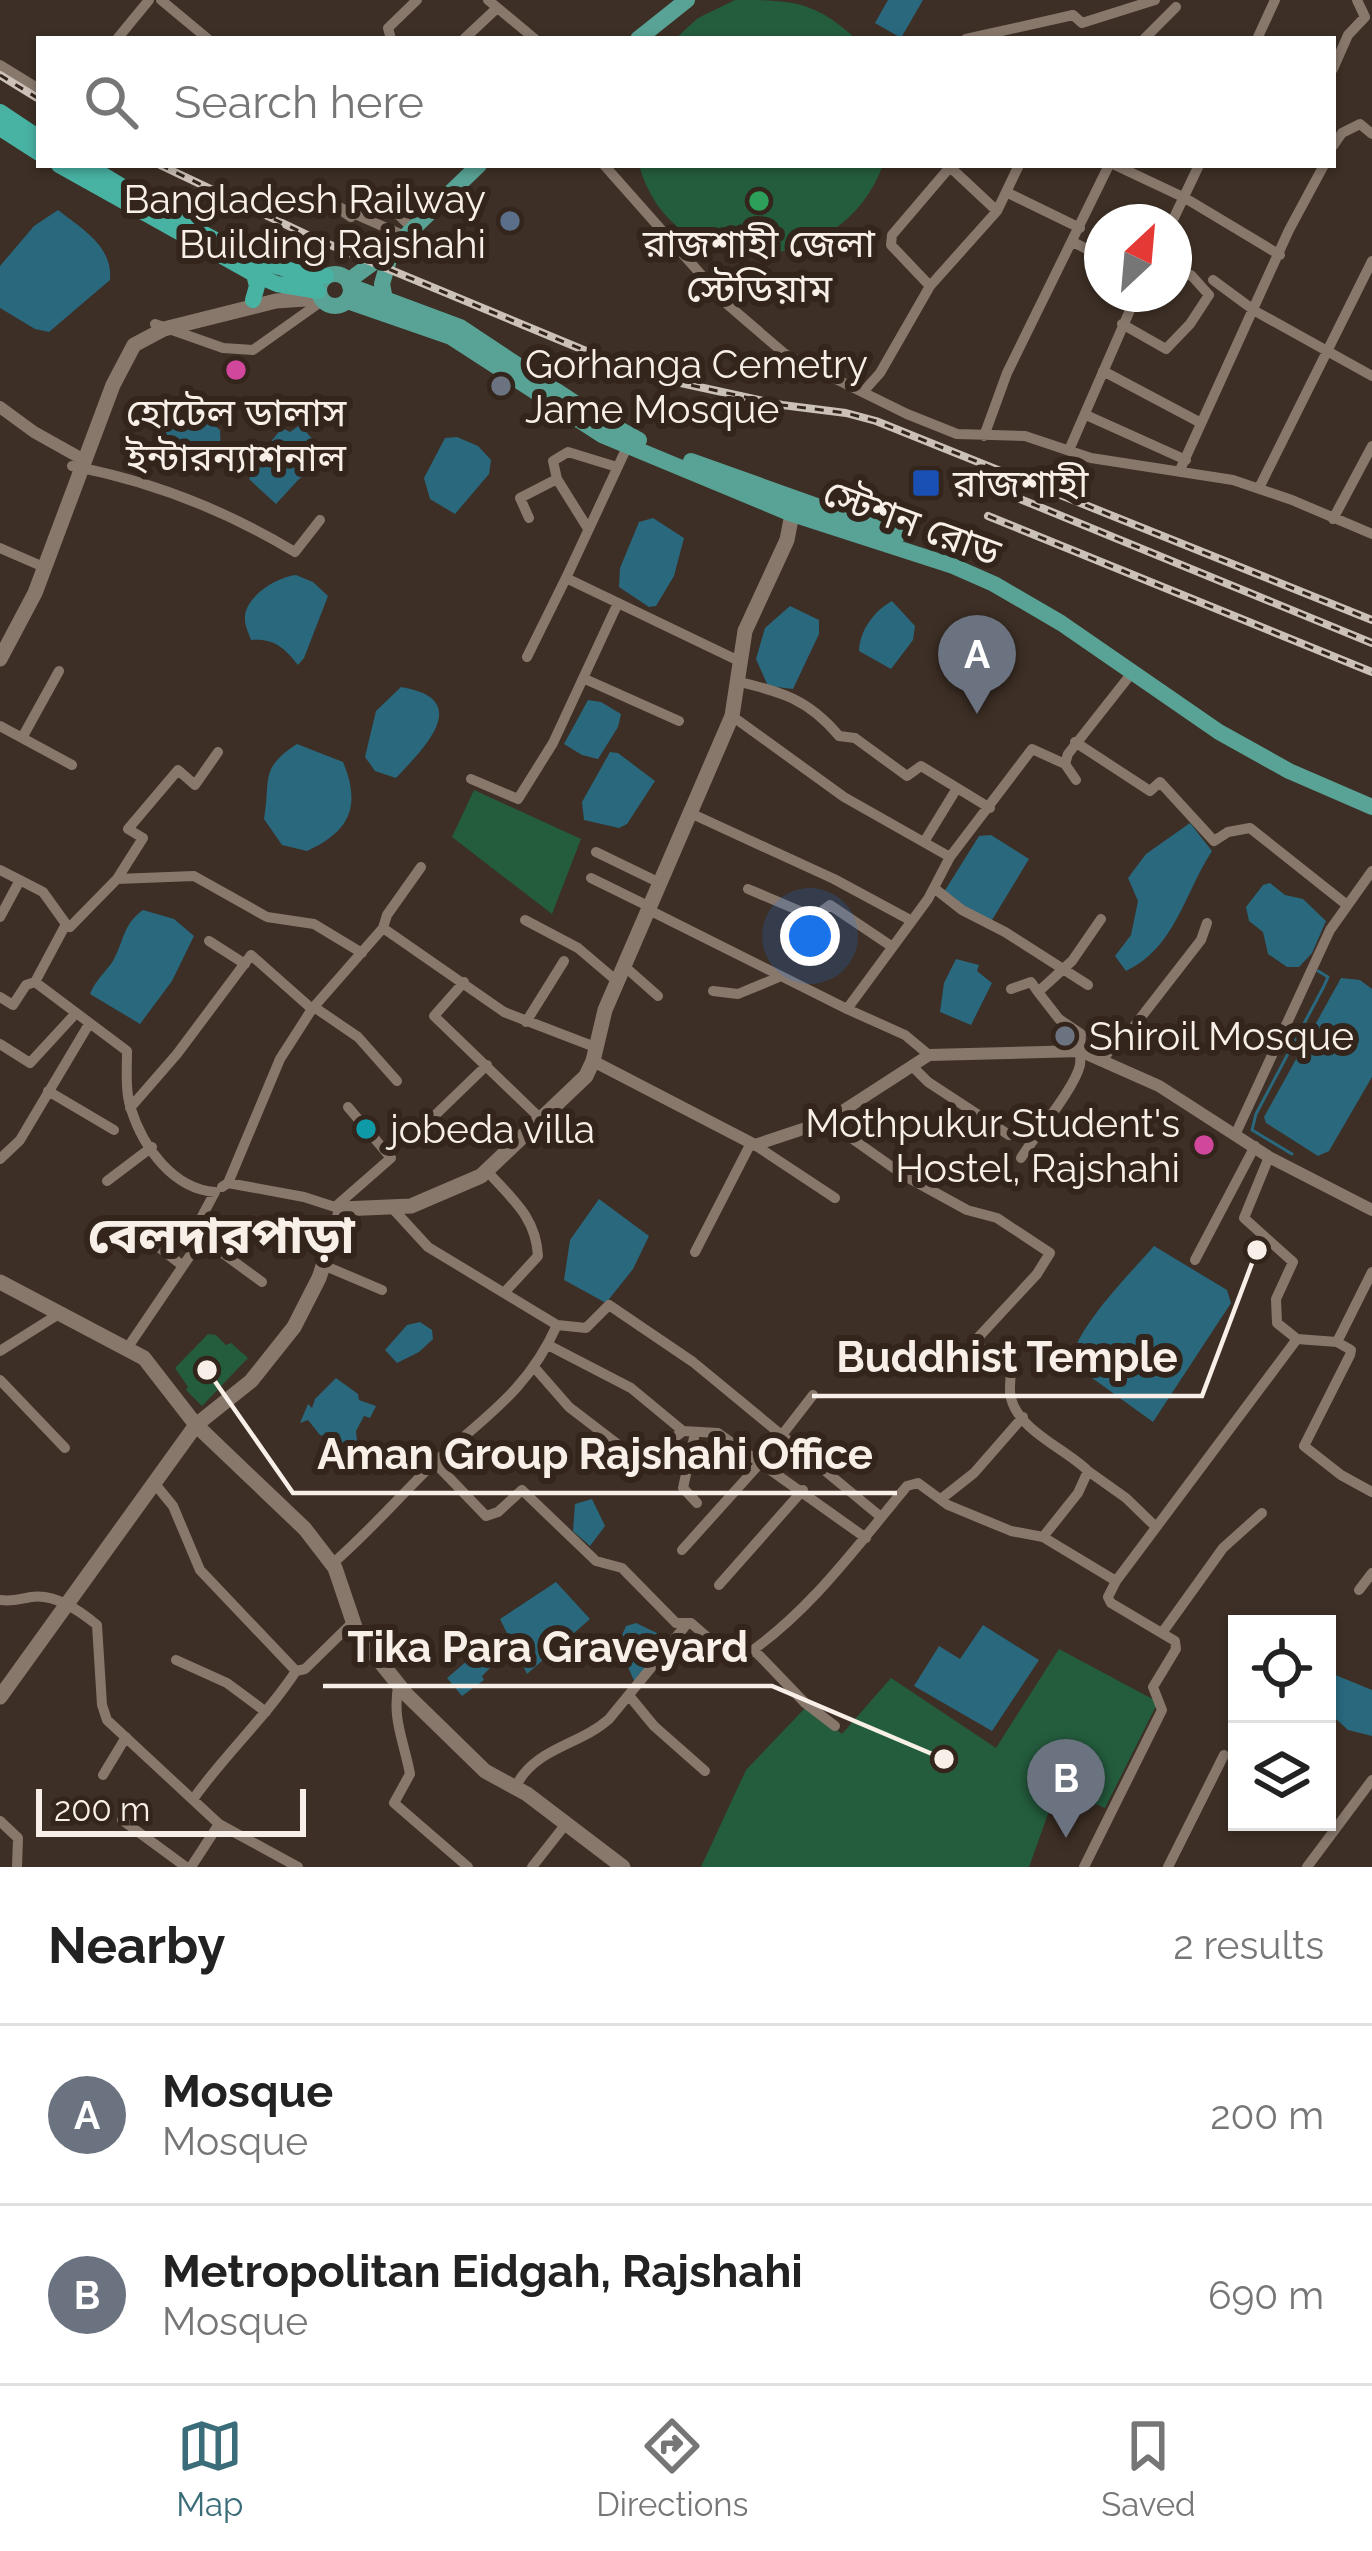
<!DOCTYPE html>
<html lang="en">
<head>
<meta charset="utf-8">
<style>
	:root { --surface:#fff; --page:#f2f2f2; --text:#222; --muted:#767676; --line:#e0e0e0; --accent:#3a6d79 }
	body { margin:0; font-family:Raleway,"Noto Sans Bengali",sans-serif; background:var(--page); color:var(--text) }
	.controls { position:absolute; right:36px; bottom:36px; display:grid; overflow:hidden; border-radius:0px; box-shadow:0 3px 9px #0004 }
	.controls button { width:108px; height:108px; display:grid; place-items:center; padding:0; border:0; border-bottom:3px solid var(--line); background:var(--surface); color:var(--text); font:60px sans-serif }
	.compass { position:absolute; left:1084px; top:204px; width:108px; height:108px; border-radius:50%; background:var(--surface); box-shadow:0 3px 9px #0004; rotate:26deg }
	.scale { position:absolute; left:36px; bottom:30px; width:270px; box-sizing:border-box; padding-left:12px; border:6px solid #f8efe8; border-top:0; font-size:33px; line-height:42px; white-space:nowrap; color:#f8efe8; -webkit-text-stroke:9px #33251b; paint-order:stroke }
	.you { position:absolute; left:810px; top:936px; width:42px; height:42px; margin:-30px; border:9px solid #fff; border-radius:50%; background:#1a73e8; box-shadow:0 0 0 18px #1a73e833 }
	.badge { display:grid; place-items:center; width:78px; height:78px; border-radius:50%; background:var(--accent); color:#fff; font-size:39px; font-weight:700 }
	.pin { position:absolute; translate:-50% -99px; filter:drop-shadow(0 3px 6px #0008) }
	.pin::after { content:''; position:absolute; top:63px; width:42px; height:36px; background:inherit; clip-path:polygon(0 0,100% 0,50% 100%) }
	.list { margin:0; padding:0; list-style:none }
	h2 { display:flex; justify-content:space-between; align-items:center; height:156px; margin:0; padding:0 48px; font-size:51px }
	h2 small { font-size:39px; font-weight:400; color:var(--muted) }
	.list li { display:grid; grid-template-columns:78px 1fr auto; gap:36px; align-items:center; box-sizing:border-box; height:180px; padding:0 48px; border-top:3px solid var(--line) }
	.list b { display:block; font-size:45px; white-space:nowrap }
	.list p { margin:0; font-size:39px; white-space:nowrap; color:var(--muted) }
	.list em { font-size:39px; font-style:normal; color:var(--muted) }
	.icon { flex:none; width:66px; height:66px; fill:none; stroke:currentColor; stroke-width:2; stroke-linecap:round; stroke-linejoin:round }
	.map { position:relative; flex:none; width:1372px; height:1867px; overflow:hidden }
	.search { position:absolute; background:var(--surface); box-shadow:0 3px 9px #0004; left:36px; right:36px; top:36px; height:132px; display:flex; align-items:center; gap:30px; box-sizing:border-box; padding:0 42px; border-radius:0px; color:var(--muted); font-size:45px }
	.sheet { height:516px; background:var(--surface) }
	nav { display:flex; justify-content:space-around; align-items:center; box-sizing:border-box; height:168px; border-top:3px solid var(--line); background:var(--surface); font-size:33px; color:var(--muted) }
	nav a { display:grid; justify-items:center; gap:6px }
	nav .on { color:var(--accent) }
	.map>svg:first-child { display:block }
</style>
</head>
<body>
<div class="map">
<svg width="1372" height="1867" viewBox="0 0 1372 1867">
	<rect width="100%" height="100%" fill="#3d2f25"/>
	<path fill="#245d3e" d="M735,0C790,0 814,0 856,39H675L698,18Z
		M639,165H883C841,280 673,288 639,165Z
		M474,790L581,839L552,914L452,837Z
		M208,1334L216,1335L226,1345L231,1343L248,1358L202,1406L186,1390L188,1387L175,1368Z
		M1059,1649L1158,1702L1105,1808L1057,1789L1029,1867H701L746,1770L806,1707L842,1734L891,1678L996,1748Z"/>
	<path fill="#29687d" d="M888,0H923L901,38L875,23Z
		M58,210C82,229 113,246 110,280L49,332L35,329L0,308V266L34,226Z
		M173,411L202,415L220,430L221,458C193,465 183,457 160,441Z
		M300,425L330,459L299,479L276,504L249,479L264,450L282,428L290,432Z
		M457,437L478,446L491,460L489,474L455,514L430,499L424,478L445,438Z
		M653,518L684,538L674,576L656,606L649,607L619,587L620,568L639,522Z
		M296,575L313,582L328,596L304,658L298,665C284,647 273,638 251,640C249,633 245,627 245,620C243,597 277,577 296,575Z
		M892,601L915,626L913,640L891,669L859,651C860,630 874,611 892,601Z
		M790,606L819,620V634L793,689L768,686L756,659L765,628Z
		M401,687C474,699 425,747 396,778L375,771L365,757L376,711Z
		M588,700L601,702L621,714L618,727L598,759L582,755L564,744Z
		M297,744L343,762C361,805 351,831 307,851L282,845L264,819C271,778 259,769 297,744Z
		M610,752L618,753L655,781L627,824L619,828L584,820L582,802Z
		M1190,823L1212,851C1184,894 1175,948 1126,971L1115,956L1131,935L1138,901L1128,878L1146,854Z
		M991,835L1029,859L992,920L978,918L944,892L979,836Z
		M1270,883L1285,895L1303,899L1326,921L1312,953L1299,967H1287L1268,954L1263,932L1249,921L1246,907L1263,885Z
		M143,910L174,919L194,936L172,981L140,1024L90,994C96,979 105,973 113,961C124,941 123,924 143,910Z
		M956,959L979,965L977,971L992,983L971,1025L940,1012L944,983Z
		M1341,978L1360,980L1372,989V1077L1329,1151L1318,1156L1266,1123L1264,1117Z
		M599,1199L649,1236L633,1269L606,1303L564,1280L570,1240Z
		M1154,1246L1227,1290L1231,1303L1153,1422L1070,1362C1079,1324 1128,1276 1154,1246Z
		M420,1322L432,1330L433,1339L419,1352L397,1363L385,1350L407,1325Z
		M336,1378L358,1394L359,1400L376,1406L370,1418L364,1416L356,1431L357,1441L349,1452L331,1444L332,1437L320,1435L308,1420L300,1423L308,1404L312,1408L315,1399Z
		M592,1499L605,1526L590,1546L573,1531L575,1504Z
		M556,1582L590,1619L527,1674L500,1619Z
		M636,1623L659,1634L665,1644L635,1683L618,1644L626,1626Z
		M983,1625L1039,1660L992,1731L914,1686L939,1646L960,1659Z
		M481,1649L494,1664L482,1676L484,1680L462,1696L447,1678Z
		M1333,1674L1372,1690V1736L1348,1730L1327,1711V1681Z"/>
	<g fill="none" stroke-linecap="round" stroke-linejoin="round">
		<path stroke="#29687d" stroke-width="3" d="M1292,1154L1252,1130L1256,1114L1324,986L1328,977L1318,971"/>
		<path stroke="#88786c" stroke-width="10" d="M161,0L208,39
			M488,0L535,39
			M117,39L149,0
			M391,39L388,28L417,0
			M464,39L497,8
			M966,39L1073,15L1082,23L1155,0
			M1144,39L1176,7
			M1257,39L1275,0
			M0,65L39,89
			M1333,69L1348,35L1365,17L1357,0
			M1333,146L1342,133L1360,124L1372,134
			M604,165L728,305L785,354L907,414L957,434L1025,436L1091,458L1233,480L1292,500L1372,534
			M1115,165L1185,198L1280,255
			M1006,192L1080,228
			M376,193L413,229
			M351,217L332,204L405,236
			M1172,222L1199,165
			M1073,242L1102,257
			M1213,280L1255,311L1372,376
			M930,286L997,211L1019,165
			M155,324L223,348L253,350L322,301
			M1122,324L1166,349L1190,324L1209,295L1191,275L1174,276
			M1103,371L1201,423
			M863,392L880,373L930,286L891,245L892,235L950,167L997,211
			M1086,415L1186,460
			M984,436L1007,373L1109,165
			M628,445L566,578L739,661
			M1069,450L1137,294
			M72,466C151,481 227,511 295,552L320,520
			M1180,470L1289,230L1324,165
			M557,479L553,461L568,452L617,467
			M1259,488L1372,261
			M529,518L520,498L557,479L587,527
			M1333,519L1372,446
			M0,548L39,565
			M527,657L566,578
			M585,679L679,721
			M736,681C782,692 808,699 839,736L855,738L907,776L921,766L990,808
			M732,716L844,797L950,857L1032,749L1065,764
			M0,726L72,765
			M22,738L59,671
			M1075,742L1150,791L1160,782L1214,841L1228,832L1250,828L1347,905
			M471,779L518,799L553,743L618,603
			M1076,780L1065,764L1068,754L1131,674
			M688,812L834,879L910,920
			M924,842L957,788
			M596,852L660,883
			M0,870L43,892L66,924L35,982L127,1051C127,1069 125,1091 131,1109C143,1147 173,1189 215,1192L200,1220L202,1238L128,1347
			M591,878L650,907
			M117,879L143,838L128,829L178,770L195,785L218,752
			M934,888L962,910L1005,932L1088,985
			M748,889L814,917L830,905L891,946
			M649,910L847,1009
			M0,917L20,880
			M525,920L578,948L618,982
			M66,924L70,927L117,879L194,876L267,917L314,924L362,953
			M383,928L387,915L421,867
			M209,941L245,964
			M624,966L658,996
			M464,982L434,1016L543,1121
			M1011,989L1031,982L1038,992
			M713,991L738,994L779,977
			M0,997L13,1005L26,985L35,982
			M314,1007L358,1037L397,1081
			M526,1022L564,961
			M0,1044L30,1063L76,1013
			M929,1055L905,1035L847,1009L928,899L950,857
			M1100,1061L1135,1025L1201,940L1207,923
			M912,1066L928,1082L1009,1135
			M48,1091L114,1130
			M130,1108L177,1054L251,955L312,1009
			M827,1121L905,1176L967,1210L997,1218L1050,1253L1037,1274L974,1342L1010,1369C1012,1378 1008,1389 1011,1398C1019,1431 1066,1449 1088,1471L1078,1493L1043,1537
			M427,1123L487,1065
			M1236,1133L1330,930L1372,871
			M755,1145L835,1198
			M1269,1157L1244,1218L1293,1262L1276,1299L1277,1323L1297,1339
			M1021,1158C1035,1135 1075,1088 1080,1065C1081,1055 1080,1044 1081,1034L1059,1019L1038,992L1072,961L1101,919
			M0,1159L20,1140L89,1024
			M487,1171C512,1199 536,1217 538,1256L504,1293
			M107,1181L152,1147
			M228,1183L280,1059L312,1009L383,928L504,1012L595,1047
			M222,1187L228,1183L304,1197L338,1208
			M335,1207L391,1158L348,1107
			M394,1210L428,1247L557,1325
			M122,1238L142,1234L183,1266
			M202,1238L262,1282
			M695,1252L751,1143
			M1195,1260L1255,1146
			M323,1265L382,1290
			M1337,1342L1351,1350L1350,1355L1304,1446L1341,1475L1372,1492
			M550,1346L631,1388L683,1431L718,1433L866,1538
			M0,1351L62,1312
			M534,1367L569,1407L642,1463L683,1431
			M0,1380L65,1448
			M695,1433L683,1488L697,1503
			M782,1435L813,1395
			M435,1463L486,1516L498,1512L522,1490L596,1561L622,1568L676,1623H691L729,1656L743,1657C809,1613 857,1546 907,1486L918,1483L948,1505L1011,1531L1043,1537L1116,1581
			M1088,1471L1126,1498L1156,1527
			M155,1484L173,1506L200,1570L296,1671L305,1669L352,1623
			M941,1499L974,1473L1023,1417
			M682,1550L762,1461
			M332,1564C368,1533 399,1497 433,1464C485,1416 527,1392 557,1325L586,1328L609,1305L693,1362L881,1517
			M719,1585L803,1490
			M1359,1590L1372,1573
			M0,1600C13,1602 19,1599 31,1597C55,1593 80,1611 97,1625L102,1705L107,1720L219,1824L298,1867
			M1162,1633L1223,1548L1262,1513
			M754,1650L805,1703L835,1726
			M176,1660L227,1683L266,1712
			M399,1682C391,1718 404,1741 410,1774L394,1803L468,1867
			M631,1698L654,1726L705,1771
			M103,1775L126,1737
			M515,1788C533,1748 579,1746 609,1719L686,1625
			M194,1798C226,1753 266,1717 296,1671
			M122,1820L186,1867
			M0,1821L18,1838L17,1867
			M191,1867L219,1824
			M532,1867L565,1825
			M1084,1867L1162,1710L1153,1687L1176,1649L1175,1641L1111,1603L1108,1597L1116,1581L1297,1339L1337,1342L1372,1272
			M1168,1867L1224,1755
			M1307,1867L1372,1780"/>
		<path stroke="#88786c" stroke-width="12" d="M0,407L34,432L84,460
			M593,1061L755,1145L827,1121L929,1055L1080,1051L1159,1086L1269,1157L1372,1210"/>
		<path stroke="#88786c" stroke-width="15" d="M0,659L35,593L113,385L134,345L164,329L276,301L320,298
			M0,1282L144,1358L196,1425L305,1529L335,1568L357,1633L406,1694L485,1771L527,1794L623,1867
			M0,1697L196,1425L251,1381L294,1327L319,1278L342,1209L411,1206L481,1176L586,1076L593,1061L605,1010L732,716L745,631L787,540L792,514"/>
		<path stroke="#58a395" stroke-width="16" d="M638,39L687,0
			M319 290a16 16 0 1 1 32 0a16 16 0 1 1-32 0Z
			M348,281L392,249L479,165
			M350,286L460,327L590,413L639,440
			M385,299L382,284L392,249
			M347,301L451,337L602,435L792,514L953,566L994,584L1061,623L1219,732L1289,771L1372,807
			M691,461L898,535"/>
		<path stroke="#48b2a3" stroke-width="16" d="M0,112L39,138
			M0,128L39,153
			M59,165L254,274L277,284L318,291
			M86,165C149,201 254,274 326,276
			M253,300L257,286L254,274"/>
		<g stroke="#cbc1b9" stroke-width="8">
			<path id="rail" d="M0,75L39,99
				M160,165L316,239L644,375L782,405L846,413L876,421L1372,620
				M998,490L1372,643
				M988,516L1372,672"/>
		</g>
		<use href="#rail" stroke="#33251b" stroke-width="3" stroke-dasharray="9" stroke-linecap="butt"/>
	</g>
	<circle fill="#2e9e5b" stroke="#33251b" stroke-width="4.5" cx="759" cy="201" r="12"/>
	<circle fill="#5c6f8a" stroke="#33251b" stroke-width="4.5" cx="510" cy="221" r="12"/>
	<g fill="#d1479c" stroke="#33251b" stroke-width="4.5">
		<circle cx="236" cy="370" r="12"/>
		<circle cx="1204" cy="1145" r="12"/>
	</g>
	<g fill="#6b7280" stroke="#33251b" stroke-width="4.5">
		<circle cx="501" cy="386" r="12"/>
		<circle cx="1065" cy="1036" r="12"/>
	</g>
	<rect fill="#1a4fb4" stroke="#33251b" stroke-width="4.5" x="911" y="468" width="30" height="30" rx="6"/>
	<circle fill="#0f9aa8" stroke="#33251b" stroke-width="4.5" cx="366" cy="1129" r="12"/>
	<g text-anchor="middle" stroke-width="12" stroke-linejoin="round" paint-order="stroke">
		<g font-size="39" fill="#f8efe8" stroke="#33251b" text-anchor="start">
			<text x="486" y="213" text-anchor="end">Bangladesh Railway<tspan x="486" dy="45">Building Rajshahi</tspan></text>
			<text x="759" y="257" text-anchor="middle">রাজশাহী জেলা<tspan x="759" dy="45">স্টেডিয়াম</tspan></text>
			<text x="525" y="378">Gorhanga Cemetry<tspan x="525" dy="45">Jame Mosque</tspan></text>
			<text x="236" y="426" text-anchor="middle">হোটেল ডালাস<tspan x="236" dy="45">ইন্টারন্যাশনাল</tspan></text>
			<text x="953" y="497">রাজশাহী</text>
			<text x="1089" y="1050">Shiroil Mosque</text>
			<text x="1180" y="1137" text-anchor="end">Mothpukur Student's<tspan x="1180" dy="45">Hostel, Rajshahi</tspan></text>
			<text x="390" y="1143">jobeda villa</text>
		</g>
		<g font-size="39" fill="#f8efe8" stroke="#33251b">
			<text transform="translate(912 522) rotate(20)" y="14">স্টেশন রোড</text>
		</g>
		<g font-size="51" font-weight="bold" fill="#f8efe8" stroke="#33251b">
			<text x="221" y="1253">বেলদারপাড়া</text>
		</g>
	</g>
	<path fill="none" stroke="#f8efe8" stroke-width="4.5" d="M1257 1250L1202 1396H812M207 1370L293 1493H897M944 1759L772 1686H323"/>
	<g fill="#f8efe8" stroke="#33251b" stroke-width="4.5">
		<circle cx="1257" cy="1250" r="12"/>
		<circle cx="207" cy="1370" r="12"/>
		<circle cx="944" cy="1759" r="12"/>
	</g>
	<g font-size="42" text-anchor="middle" font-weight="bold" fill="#f8efe8" stroke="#33251b" stroke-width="12" stroke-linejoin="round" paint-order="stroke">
		<text x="1007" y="1372">Buddhist Temple</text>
		<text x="595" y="1469">Aman Group Rajshahi Office</text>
		<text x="548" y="1662">Tika Para Graveyard</text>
	</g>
</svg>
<div class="controls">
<button><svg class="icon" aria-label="locate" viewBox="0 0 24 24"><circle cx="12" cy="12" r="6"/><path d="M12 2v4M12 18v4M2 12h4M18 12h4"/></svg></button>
<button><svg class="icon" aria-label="layers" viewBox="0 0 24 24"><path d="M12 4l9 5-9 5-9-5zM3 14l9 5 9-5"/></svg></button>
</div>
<svg class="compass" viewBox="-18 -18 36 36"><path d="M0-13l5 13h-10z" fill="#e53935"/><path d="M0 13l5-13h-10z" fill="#767676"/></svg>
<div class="scale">200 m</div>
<div class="you"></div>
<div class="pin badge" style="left:977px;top:714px;background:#6b7280">A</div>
<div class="pin badge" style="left:1066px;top:1838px;background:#6b7280">B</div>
<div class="search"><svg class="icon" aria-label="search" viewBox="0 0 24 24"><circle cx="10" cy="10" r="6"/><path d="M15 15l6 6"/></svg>Search here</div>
</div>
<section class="sheet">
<h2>Nearby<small>2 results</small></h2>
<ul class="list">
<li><span class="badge" style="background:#6b7280">A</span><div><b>Mosque</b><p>Mosque</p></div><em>200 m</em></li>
<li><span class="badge" style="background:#6b7280">B</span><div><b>Metropolitan Eidgah, Rajshahi</b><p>Mosque</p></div><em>690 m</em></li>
</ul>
</section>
<nav>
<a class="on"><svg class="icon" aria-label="map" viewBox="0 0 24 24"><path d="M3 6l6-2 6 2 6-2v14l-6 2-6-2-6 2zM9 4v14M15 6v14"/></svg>Map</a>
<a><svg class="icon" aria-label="directions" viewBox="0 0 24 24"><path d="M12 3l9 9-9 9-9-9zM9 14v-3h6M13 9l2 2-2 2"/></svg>Directions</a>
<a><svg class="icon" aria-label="saved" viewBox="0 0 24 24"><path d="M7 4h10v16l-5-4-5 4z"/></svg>Saved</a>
</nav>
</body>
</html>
